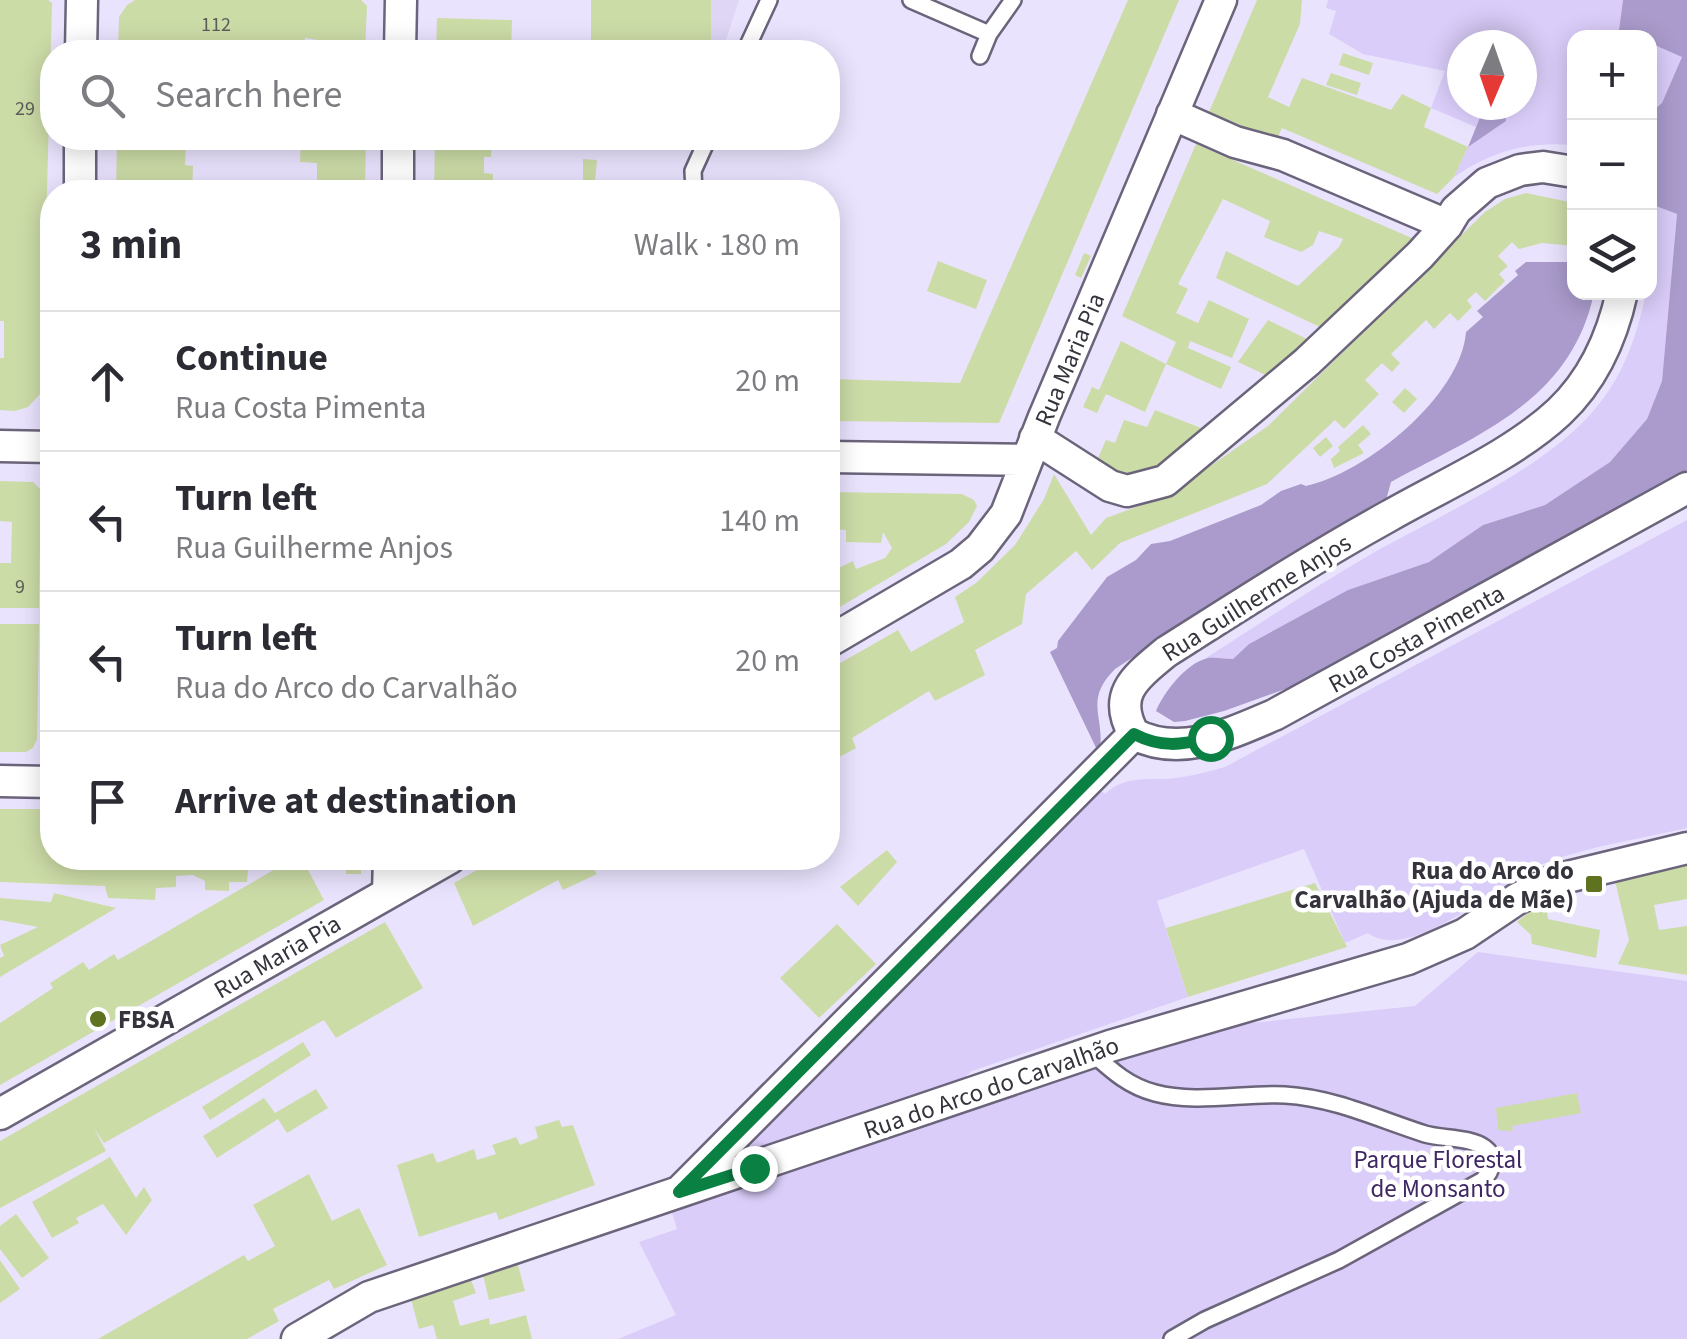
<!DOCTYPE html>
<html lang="en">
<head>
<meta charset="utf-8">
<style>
	:root { --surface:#fff; --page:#f7f7f7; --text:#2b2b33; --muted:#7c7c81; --line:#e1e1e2 }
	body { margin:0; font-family:"Source Sans 3",sans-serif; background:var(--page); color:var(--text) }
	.controls { position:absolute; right:30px; top:30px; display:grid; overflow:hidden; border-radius:20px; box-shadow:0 5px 25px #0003 }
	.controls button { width:90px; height:90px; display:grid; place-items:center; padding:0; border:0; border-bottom:2px solid var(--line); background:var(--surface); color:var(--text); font:50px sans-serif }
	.compass { position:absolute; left:1447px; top:30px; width:90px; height:90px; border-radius:50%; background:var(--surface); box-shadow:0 5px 25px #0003; rotate:182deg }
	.stop { position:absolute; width:30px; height:30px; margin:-22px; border:8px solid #0b8043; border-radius:50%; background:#fff }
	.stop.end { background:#0b8043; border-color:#fff; box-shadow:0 2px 10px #0008 }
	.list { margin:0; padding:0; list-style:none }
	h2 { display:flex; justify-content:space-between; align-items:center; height:130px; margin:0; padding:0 40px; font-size:42px }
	h2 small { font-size:32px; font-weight:400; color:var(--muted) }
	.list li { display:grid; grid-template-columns:65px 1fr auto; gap:30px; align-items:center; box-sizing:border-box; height:140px; padding:0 40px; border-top:2px solid var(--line) }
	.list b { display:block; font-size:38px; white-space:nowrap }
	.list p { margin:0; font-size:32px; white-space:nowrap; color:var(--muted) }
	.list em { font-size:32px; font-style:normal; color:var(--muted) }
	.icon { flex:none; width:55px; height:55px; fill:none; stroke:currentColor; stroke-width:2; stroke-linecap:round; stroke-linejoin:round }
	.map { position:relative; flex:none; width:1687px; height:1339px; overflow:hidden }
	.search { position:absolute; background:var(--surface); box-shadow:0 5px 25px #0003; left:40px; top:40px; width:800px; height:110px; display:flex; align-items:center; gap:25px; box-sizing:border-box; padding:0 35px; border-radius:40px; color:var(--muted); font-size:38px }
	.panel { position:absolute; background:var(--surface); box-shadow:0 5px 25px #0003; left:40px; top:180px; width:800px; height:690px; border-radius:40px }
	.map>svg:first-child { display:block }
</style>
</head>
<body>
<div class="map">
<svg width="1687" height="1339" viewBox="0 0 1687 1339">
	<rect width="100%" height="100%" fill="#eae3fe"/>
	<path fill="#dfd6f6" d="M711,0H739L722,52H711Z"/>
	<path fill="#dacdf9" d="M1328,0H1623L1619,30L1637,37L1574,38V145C1529,141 1492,151 1454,177L1468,147L1506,121L1505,108L1522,105L1530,88L1522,60V45H1462V105H1485L1476,127L1431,108L1445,71L1363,54L1329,34L1336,11L1326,8Z
		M1650,43L1683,57L1662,103L1650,113Z
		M1650,198L1653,205L1677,214L1662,381L1647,419L1610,462L1545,505L1483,525L1429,562L1348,590L1249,644L1233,659L1206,658C1261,623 1316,586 1373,553C1441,515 1546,468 1595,409C1624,375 1637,335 1646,293L1650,292Z
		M1687,520V828C1640,839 1590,846 1545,863C1502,880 1411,965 1368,933L1345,943L1304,849L1157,901L1188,997L972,1071L961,1080L729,1160L1101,791L1105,794C1126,774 1150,781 1176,778C1193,776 1209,771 1225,767Z
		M1478,952L1687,981V1339H618L676,1315L639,1242L677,1229L666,1193L1223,1026L1415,1006Z"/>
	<path fill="#aa9bcc" d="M1623,0H1687V470L1302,683L1224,711L1185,721L1174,722L1156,711C1164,692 1186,663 1208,658C1215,657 1226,659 1233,659L1249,644L1348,590L1429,562L1483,525L1545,505L1610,462L1647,419L1662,381L1677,214L1653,205L1650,198V113L1662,103L1682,57L1650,43V38L1637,37L1619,30Z
		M1485,105H1513L1505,108L1506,121L1468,147Z
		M1526,262H1574V292L1594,293C1571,401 1479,434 1391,482L1386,500L1261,573L1115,669C1082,702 1107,718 1099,754L1050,652L1057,648L1058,641L1107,577L1136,560L1151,544L1170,541L1261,505L1281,491L1301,484L1306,486C1366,473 1461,396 1466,332L1483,317L1477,311L1518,275L1515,271Z"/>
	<path fill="#ccdca7" d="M0,0H48L52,3L42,379L40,394L28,407L15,411L0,410V358H4V321H0Z
		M135,0H361L367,6L365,52H318V40L305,38L304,52H185V48H168V52H118L119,17L127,5Z
		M591,0H711V52H591Z
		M1128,0H1179L999,423L828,421V349L833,348V379L960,383Z
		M1257,0H1302L1300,24L1268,97L1289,107L1302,78L1391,110L1402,94L1431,108L1424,127L1468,147L1454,177L1437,194L1282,128L1276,141L1209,112Z
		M437,18L512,20L511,52H436Z
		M1343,53L1373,63L1369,75L1339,65Z
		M1331,73L1361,83L1357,95L1326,85Z
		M117,138H186L185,165L193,166L192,192H116Z
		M301,138H366L365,192H309L310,180H317V163L300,162Z
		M435,138H492L491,157H484V173L493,174V192H434Z
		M1196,144L1414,239L1411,248L1339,310L1324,329L1216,278L1226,251L1298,286L1339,247L1343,239L1319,231L1313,245L1301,252L1264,237L1270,221L1223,199L1178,284L1188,289L1176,313L1198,323L1209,300L1249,319L1232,358L1190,341L1188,348L1231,367L1221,389L1166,364L1176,342L1122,316Z
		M583,159L597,160L594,192H583Z
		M1526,193L1574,203V246L1542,243L1519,249L1512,242L1498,256L1508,266L1499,274L1505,281L1485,301L1476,292L1467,300L1472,307L1458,321L1450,313L1434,329L1426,320L1391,354L1400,363L1392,372L1382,363L1365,380L1379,394L1344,429L1335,420L1267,484L1120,543L1092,570L1076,551L1026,594L1022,624L975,650L985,675L935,701L929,691L852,738L856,748L828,763V670L898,630L911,652L964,622L955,597L976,583L1015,545L1044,499L1054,474L1091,535L1106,518L1167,496L1268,426L1485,212L1505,199Z
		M1084,253L1091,256L1081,278L1075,275Z
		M938,261L987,280L976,309L927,291Z
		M1268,320L1309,340L1270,377L1238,362Z
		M1121,341L1166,364L1145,412L1106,394L1097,413L1083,407L1092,387L1099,390Z
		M1405,388L1417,399L1404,413L1392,402Z
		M1155,410L1201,428L1165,468L1145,476L1118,475L1095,465L1106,440L1115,443L1124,420L1147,427Z
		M1363,425L1371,434L1358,445L1364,453L1334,468L1331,459L1340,451L1338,447Z
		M1326,437L1333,446L1320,457L1313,448Z
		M0,481L33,482L41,490L39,608H0V563H11L12,522L0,521Z
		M828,492L962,494L974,500L977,506L969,522L946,544L828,614V573L853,561L856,569L885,558L892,548L883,532L881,543L846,542V530L828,529Z
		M0,624H39L37,739L33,748L26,752H0Z
		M0,809H52V858H249L247,882H229V891L205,890V881L193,875L176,876V887L156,888L155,900L108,898L105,886L0,882Z
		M887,850L897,862L858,906L840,887Z
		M283,858H361V874H346V861L308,862V870L324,900L0,1085V1023L53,988L50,983L83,962L89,970L114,954L118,960L284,864Z
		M498,858H609L592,867L597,874L563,890L558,880L473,926L454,883Z
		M1687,865V899L1654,905L1659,930L1687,926V975L1618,964L1629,940L1615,881Z
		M1315,883L1347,947L1188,997L1166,928Z
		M54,893L116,908L0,977V958L4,956L0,945L38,927L0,920V898L51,902Z
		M1546,904L1548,919L1600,930L1596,958L1532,944L1531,935L1517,922L1530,911Z
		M385,922L423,988L336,1038L324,1020L104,1143L94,1128L106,1151L0,1208V1141Z
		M837,924L876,964L819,1018L780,978Z
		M303,1042L311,1055L210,1120L202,1107Z
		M316,1089L328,1108L287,1133L278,1119L217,1158L203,1136L264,1098L275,1113Z
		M1577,1093L1581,1113L1512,1126L1513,1131L1498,1130L1496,1108Z
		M559,1120L562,1127L573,1125L595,1185L499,1220L496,1212L419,1237L397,1165L433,1153L437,1163L474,1149L477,1160L496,1154L492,1145L516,1137L520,1145L538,1138L535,1127Z
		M110,1157L136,1198L144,1187L152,1200L126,1235L103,1204L76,1218L79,1223L52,1238L32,1202Z
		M309,1174L332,1221L359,1208L387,1265L334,1289L329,1280L273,1309L279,1321L247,1339H98L244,1255L248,1261L275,1246L253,1205Z
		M16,1214L49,1258L22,1278L0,1249V1226Z
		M0,1260L20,1289L0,1303Z
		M518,1265L525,1291L489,1300L483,1275Z
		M471,1280L476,1293L453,1301L460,1326L489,1318L490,1325L526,1315L532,1339H437L433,1325L419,1329L411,1299Z"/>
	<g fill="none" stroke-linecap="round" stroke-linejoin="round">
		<g stroke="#6b647b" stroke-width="20">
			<path id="service" d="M911,0L989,34
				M745,52L769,0
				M980,56L989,34L1013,0
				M694,192L693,171L708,138
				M1091,1052C1111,1070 1128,1086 1155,1093C1196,1104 1243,1093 1285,1095C1335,1098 1378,1119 1425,1134C1442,1139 1471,1137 1485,1148C1497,1157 1492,1171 1483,1180L1339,1260L1205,1320L1172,1339"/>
		</g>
		<g stroke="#6b647b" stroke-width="35">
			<path id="minor" d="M81,52L82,0
				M400,52L401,0
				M1172,114L1235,142L1283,155L1447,225
				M80,192V138
				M398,192V138
				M1035,438L1110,486L1127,491L1165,481L1307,362L1420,255L1447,225L1456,210L1487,183L1520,170L1543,167L1574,172
				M0,446L52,447
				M828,457L1027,460
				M828,642L961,564L980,548L1006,514L1044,417L1221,0
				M1134,734C1111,694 1136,677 1166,652C1240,605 1313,558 1389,516C1443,485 1513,455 1559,412C1593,380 1612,338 1622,292
				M1134,734C1180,758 1229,734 1274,715L1687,488
				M0,781L52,782
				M388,893L389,858
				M0,1114L450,858
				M681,1190L1134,734
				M297,1339L369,1297L1110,1046L1408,959L1465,934L1517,899L1555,880L1687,848"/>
		</g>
		<use href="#service" stroke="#fff" stroke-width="15"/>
		<use href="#minor" stroke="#fff" stroke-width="30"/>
	</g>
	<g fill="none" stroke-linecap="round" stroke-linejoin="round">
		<path stroke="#0b8043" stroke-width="12" d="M754,1168L679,1192L1134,734C1161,748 1181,745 1210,738"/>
	</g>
	<g fill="#5f7220" stroke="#fff" stroke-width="4">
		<rect x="1584" y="874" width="20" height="20" rx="5"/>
		<circle cx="98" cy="1019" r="10"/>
	</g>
	<g text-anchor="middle" stroke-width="9" stroke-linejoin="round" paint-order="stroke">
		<g font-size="20" fill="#5c5d58">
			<text x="216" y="31">112</text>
			<text x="25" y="115">29</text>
			<text x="20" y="593">9</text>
		</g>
		<g font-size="25" fill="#36333d" stroke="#fff">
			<text transform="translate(1069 359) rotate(-67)" y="9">Rua Maria Pia</text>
			<text transform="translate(1256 597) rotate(-32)" y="9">Rua Guilherme Anjos</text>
			<text transform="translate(1416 638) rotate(-29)" y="9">Rua Costa Pimenta</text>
			<text transform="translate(277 956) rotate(-30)" y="9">Rua Maria Pia</text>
			<text transform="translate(991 1087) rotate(-19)" y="9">Rua do Arco do Carvalhão</text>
		</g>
		<g font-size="25" font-weight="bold" fill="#36333d" stroke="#fff" text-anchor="end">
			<text x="1574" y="879">Rua do Arco do<tspan x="1574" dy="29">Carvalhão (Ajuda de Mãe)</tspan></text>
			<text x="118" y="1028" text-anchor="start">FBSA</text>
		</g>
		<g font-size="25" fill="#3e2763" stroke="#fff">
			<text x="1438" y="1168">Parque Florestal<tspan x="1438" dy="29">de Monsanto</tspan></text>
		</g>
	</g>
</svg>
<div class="controls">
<button>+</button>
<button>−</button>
<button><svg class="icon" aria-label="layers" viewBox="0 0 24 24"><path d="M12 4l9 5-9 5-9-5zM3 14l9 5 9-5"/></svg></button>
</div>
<svg class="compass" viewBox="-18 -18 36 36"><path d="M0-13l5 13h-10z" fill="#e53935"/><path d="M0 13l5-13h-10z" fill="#7c7c81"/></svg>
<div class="stop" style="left:1210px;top:738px"></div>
<div class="stop end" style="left:754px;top:1168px"></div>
<div class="search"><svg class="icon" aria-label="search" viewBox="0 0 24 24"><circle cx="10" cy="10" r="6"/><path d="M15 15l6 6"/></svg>Search here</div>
<section class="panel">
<h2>3 min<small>Walk · 180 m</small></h2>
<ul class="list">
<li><svg class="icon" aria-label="ahead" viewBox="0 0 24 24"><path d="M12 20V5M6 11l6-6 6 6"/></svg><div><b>Continue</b><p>Rua Costa Pimenta</p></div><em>20 m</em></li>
<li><svg class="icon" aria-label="left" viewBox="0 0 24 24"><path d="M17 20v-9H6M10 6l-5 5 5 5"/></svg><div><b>Turn left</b><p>Rua Guilherme Anjos</p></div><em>140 m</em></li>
<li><svg class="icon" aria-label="left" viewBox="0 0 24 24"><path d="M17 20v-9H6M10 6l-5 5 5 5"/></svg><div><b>Turn left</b><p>Rua do Arco do Carvalhão</p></div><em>20 m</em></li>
<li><svg class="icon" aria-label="arrive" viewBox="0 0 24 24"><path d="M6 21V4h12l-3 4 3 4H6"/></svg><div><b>Arrive at destination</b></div></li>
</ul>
</section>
</div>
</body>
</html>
